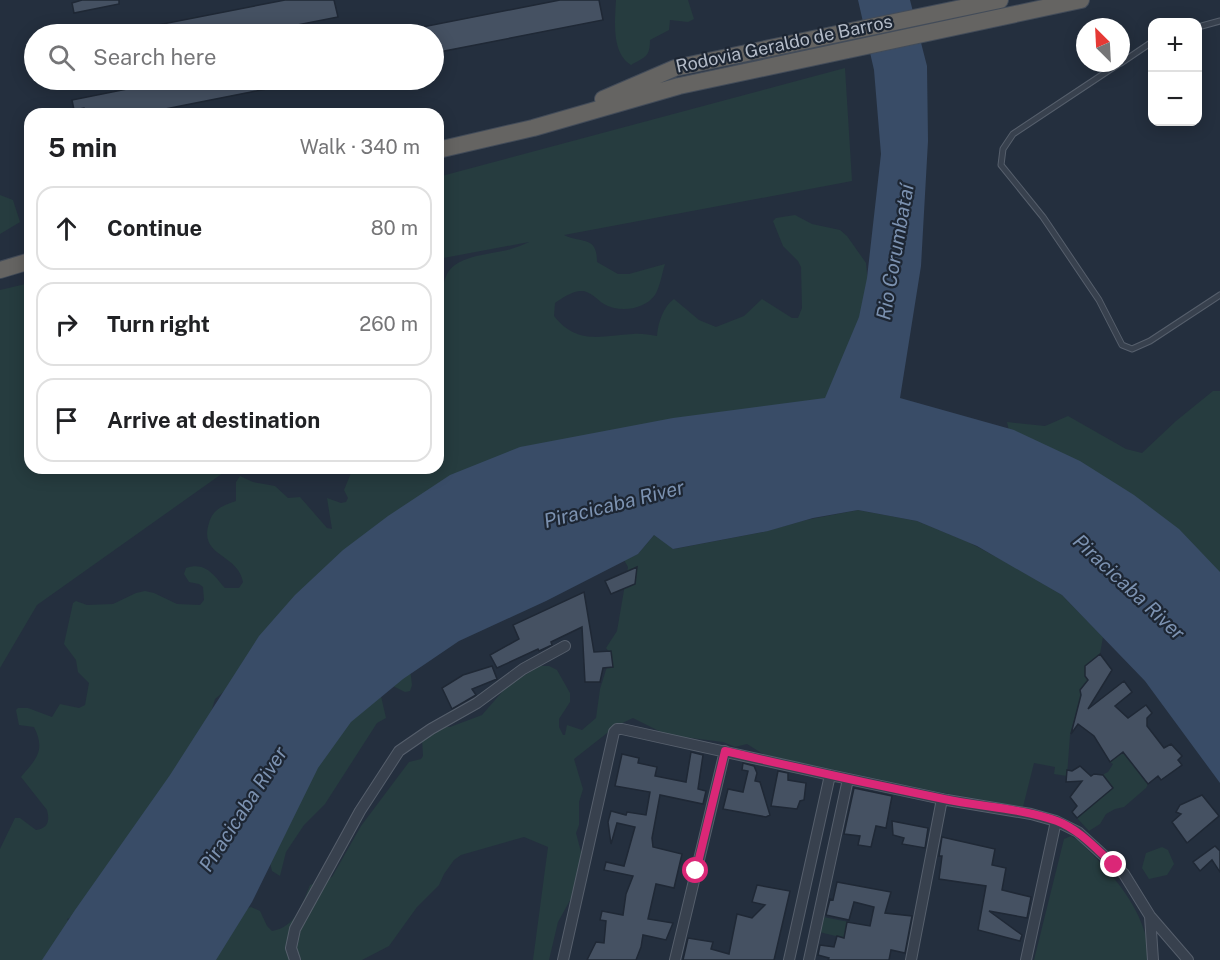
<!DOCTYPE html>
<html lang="en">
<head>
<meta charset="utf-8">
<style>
	:root { --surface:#fff; --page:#f6f6f6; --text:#202124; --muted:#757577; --line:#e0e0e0 }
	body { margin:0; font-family:"Public Sans",sans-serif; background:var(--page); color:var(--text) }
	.controls { position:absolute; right:18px; top:18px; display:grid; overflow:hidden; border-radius:12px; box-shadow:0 3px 15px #0003 }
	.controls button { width:54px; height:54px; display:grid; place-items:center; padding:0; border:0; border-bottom:2px solid var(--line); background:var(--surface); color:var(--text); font:30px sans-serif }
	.compass { position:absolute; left:1076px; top:18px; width:54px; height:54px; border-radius:50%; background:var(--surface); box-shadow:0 3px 15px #0003; rotate:336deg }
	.stop { position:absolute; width:18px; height:18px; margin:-14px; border:4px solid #db2777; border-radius:50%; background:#fff }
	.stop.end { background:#db2777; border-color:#fff; box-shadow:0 2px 6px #0008 }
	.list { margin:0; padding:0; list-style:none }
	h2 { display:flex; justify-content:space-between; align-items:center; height:78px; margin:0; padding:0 24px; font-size:26px }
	h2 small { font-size:20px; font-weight:400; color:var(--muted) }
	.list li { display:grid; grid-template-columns:39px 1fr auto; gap:18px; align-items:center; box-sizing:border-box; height:84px; margin:0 12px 12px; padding:0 12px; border:2px solid var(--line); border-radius:18px }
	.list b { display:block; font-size:22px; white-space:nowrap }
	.list em { font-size:20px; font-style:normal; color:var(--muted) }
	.icon { flex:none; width:33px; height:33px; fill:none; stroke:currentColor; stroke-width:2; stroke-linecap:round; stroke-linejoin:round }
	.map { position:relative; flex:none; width:1220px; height:960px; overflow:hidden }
	.search { position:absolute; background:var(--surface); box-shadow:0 3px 15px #0003; left:24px; top:24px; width:420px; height:66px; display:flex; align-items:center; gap:15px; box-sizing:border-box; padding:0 21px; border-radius:33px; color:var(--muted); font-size:22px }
	.panel { position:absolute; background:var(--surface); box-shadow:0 3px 15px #0003; left:24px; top:108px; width:420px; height:366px; border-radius:18px }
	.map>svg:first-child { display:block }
</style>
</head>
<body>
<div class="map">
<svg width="1220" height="960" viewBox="0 0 1220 960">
	<rect width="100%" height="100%" fill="#242f3e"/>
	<path fill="#263c3f" d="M616,0H688L694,19L688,22L670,20L669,30L650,40C650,57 645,57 631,65C611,53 615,20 616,0Z
		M845,68L852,181L564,235C582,244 597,235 597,262L618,274H629L665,264C662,273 660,287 655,295C644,310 619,313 604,304C596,299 590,290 580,291C571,292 562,298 555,303L554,316C577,345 600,336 633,334C641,333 649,335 657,336C658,323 663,307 674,299L699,320L716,327L744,316L762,299L792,318H798L802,308L801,267L798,261L783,246L773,221L776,218L795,215L812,224L840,230L847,236L866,263L870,305L828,401L252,668L215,699L200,749L86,912L67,919L76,933L65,960H0V849L15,818H20L36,830C48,828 50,821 47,810L21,777C36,759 46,751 34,727L19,725L16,710L18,708H28L52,717L60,704L79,708L85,705L89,683L78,672L76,660L64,644L73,603L76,601L87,605L113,604L136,593L145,591L154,593L177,604L200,605L204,600L203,587L199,584L189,582L184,574L186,568C205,561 214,575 225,588H239L243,582C238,553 198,557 209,523C213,509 222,506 236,501V482L240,476L253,482L275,486L288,498L300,497L327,528L332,529L327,498L341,503L346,502L348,498L344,490L353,468H438V378L444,371C435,347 440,340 441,316C442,303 441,286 447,274C458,254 492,255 511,249C517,247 523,245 529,242L438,259V177Z
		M0,195L13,200L20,222L0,234Z
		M30,283V468H230L37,605L0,668V290Z
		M1213,391H1220V611L1010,435L1007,422L1045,426L1068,416L1126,449L1142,453L1176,421Z
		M858,510L917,521L968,542L1006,562L1062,595L1103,637L1100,654L1085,666V676L1088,680L1080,690L1081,695L1070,735L1067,776L1054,774L1055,767L1034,763L1023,807L933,791L784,759L763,754L747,744L735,747L723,742L667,735L633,718L616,726L574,759L583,789L579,802V825L576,833L581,852V871L575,882L574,893L558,922L549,960H533L548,847L524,837L461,855L454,860L444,874L439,885L417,907L389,946L362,960H187C201,949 242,925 246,909L251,907L260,911L267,926L272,931C296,927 302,904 310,885L332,877L361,826L409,762L421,759L423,756L422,739L441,726L450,727L482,715L508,685L540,666H549L557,670L570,693V702L559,719V727L563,735H565L567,725L582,730L596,718L600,689L611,654L606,648L617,631L628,567L624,560L638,554L654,535L674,549L763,532L806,520Z
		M416,647L425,649L410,668L412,685L410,691L405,692L389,684L384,686L380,692L386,718L377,723L325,804L304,825L286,852L280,876L272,871L266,847L277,825L281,807L288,793L292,775L313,756L327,725L335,714L398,655Z
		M1123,751L1148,784L1146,788L1124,807L1115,809L1106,814L1100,824L1089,831L1077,818L1113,788L1102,775L1108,772L1113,764L1110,762Z
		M1071,836L1078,840C1113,875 1146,908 1150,960H1034L1064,839Z
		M1162,847L1168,850L1174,864L1167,875L1149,879L1142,868L1146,853Z
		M818,916L849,922L847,935L844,938L815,931Z"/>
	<path fill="#394c67" d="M858,0H910L927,66L928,141L921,266L900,398L1014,430L1080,461L1134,495L1179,529L1220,572V783L1145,681L1062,595L977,546L917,521L858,510L813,518L768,531L673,549L654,535L638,554L546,601L459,641L403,679L351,722L318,768L252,902L216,960H42L75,910L170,775L259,636L295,595L343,550L388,516L450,475L520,447L673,418L825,398L859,317L867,278L881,154L874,70Z"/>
	<path fill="#455162" stroke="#1f2835" stroke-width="1.5" d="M82,0H119V4L74,13L72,3Z
		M285,0H334L338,17L252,34H132V30Z
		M560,0H599L603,20L434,53V34H408L407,30Z
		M172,80H292V84L140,114H86L84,108L74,110L72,100Z
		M637,567L635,584L611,594L605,581Z
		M584,592L594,652L611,651L613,667L603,668L600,682H585L582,627L551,642L552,645L539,651L538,649L497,668L490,655L519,639L513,625Z
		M1100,654L1112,670L1088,709L1124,681L1132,692L1115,706L1128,718L1146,705L1152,713L1147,718V726L1164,748L1171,744L1182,756L1178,760L1182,765L1161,780L1158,776L1148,784L1123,752L1110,762L1094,736L1078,724L1071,734L1081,695L1080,690L1088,680L1085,676V666Z
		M492,666L497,679L472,689L476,695L452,709L442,688L463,675Z
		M691,752L703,755L698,789L706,791L703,804L660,795L652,838L653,847L682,854L674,888L656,884L648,919L673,923L666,940L643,935L641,947L636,960H587L596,942L604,943L606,921L600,920L602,911L623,915L626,894L633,876L604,870L606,862L624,866L635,827L617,823L611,844L608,822L611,811L626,815L627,812L646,815L650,792L615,786L622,754L639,758L638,763L657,767L655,776L686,782Z
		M743,763L754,766L757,773L755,781L760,782L770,815L766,817L723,809L728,789L743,792L748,771L742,770Z
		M1080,766L1091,776L1094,774L1103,775L1113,788L1077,818L1072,812L1077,806L1070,797L1082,781L1066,782L1067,770L1072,771Z
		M778,771L788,773V780L806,783L804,800L800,801L797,809L771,806Z
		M854,788L892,796L886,828L876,826L871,847L858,845L860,836L844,834Z
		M1202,795L1219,816L1187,843L1172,822L1181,814L1176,812L1180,805Z
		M892,821L928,828L925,848L902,844L904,838L893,835Z
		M942,837L995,849L992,865L1006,868L1002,890L1031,897L1027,918L989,911L1022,935L1020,941L978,930L986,886L939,879L942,856H939Z
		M1215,846L1220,851V872L1212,860L1200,871L1193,862Z
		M837,882L891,892L885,913L912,916L905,953L891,950L889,960H828L829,958L818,955L820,945L834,947L837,936L844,938L847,922L870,926L874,907L854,902L849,920L826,915L830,899L833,900Z
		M757,885L790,891L774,960H683L688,938L713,942L711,949L729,954L737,914L752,918L765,905L752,902Z"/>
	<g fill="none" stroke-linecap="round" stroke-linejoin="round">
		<g stroke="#565f6c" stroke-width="7">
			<path id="service" d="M1198,27L1220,21
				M1120,63L1013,134L1003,149L1001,165L1043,217L1099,300L1122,345L1132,349L1150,341L1220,295
				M1121,63L1152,42"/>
		</g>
		<g stroke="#565f6c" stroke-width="12">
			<path id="minor" d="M1150,916L1153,960
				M295,960L291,948L295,929L360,811L399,751L431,729L477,703L523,669L565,646
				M563,960L614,732L617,729H622L830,775L947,800L1031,814L1056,821L1078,832L1124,874L1150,916L1188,960
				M675,960L725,751
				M789,960L830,775
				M809,960L848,779
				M911,960L942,799
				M1026,960L1056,821"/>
		</g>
		<g stroke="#434c59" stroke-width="18">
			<path id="trunk" d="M603,99L675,68L1000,0
				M438,150L533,128L679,86L1081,0
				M0,270L30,261"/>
		</g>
		<use href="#service" stroke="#38414e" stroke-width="5"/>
		<use href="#minor" stroke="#38414e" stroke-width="10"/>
		<use href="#trunk" stroke="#656462" stroke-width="16"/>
	</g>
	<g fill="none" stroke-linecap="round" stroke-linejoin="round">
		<path stroke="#db2777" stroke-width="8" d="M696,871L725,751C798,768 871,784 944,799C981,807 1021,808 1057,821C1080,830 1096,849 1114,865"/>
	</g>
	<g text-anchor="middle" stroke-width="4.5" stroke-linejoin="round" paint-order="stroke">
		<g font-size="18" fill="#b4bcc9" stroke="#1d2633">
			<text transform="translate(784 44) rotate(-12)" y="6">Rodovia Geraldo de Barros</text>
		</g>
		<g font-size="20" font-style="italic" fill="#7c92b1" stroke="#1d2633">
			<text transform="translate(895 252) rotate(-80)" y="7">Rio Corumbataí</text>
			<text transform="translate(614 504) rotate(-14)" y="7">Piracicaba River</text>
			<text transform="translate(1129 587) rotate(43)" y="7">Piracicaba River</text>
			<text transform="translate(243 809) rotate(-57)" y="7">Piracicaba River</text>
		</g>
	</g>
</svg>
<div class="controls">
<button>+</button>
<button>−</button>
</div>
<svg class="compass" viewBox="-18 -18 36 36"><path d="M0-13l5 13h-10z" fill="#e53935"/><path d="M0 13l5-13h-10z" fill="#757577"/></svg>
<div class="stop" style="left:696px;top:871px"></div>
<div class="stop end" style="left:1114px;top:865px"></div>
<div class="search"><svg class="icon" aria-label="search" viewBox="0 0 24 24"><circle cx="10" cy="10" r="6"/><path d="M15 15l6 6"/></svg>Search here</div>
<section class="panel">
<h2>5 min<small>Walk · 340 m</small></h2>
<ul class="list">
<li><svg class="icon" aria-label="ahead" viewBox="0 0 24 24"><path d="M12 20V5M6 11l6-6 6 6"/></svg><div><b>Continue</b></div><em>80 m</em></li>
<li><svg class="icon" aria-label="right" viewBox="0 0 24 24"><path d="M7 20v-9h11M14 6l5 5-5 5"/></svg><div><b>Turn right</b></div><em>260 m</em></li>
<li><svg class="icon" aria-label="arrive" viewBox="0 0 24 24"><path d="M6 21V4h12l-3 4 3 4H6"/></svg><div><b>Arrive at destination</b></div></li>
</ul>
</section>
</div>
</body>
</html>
